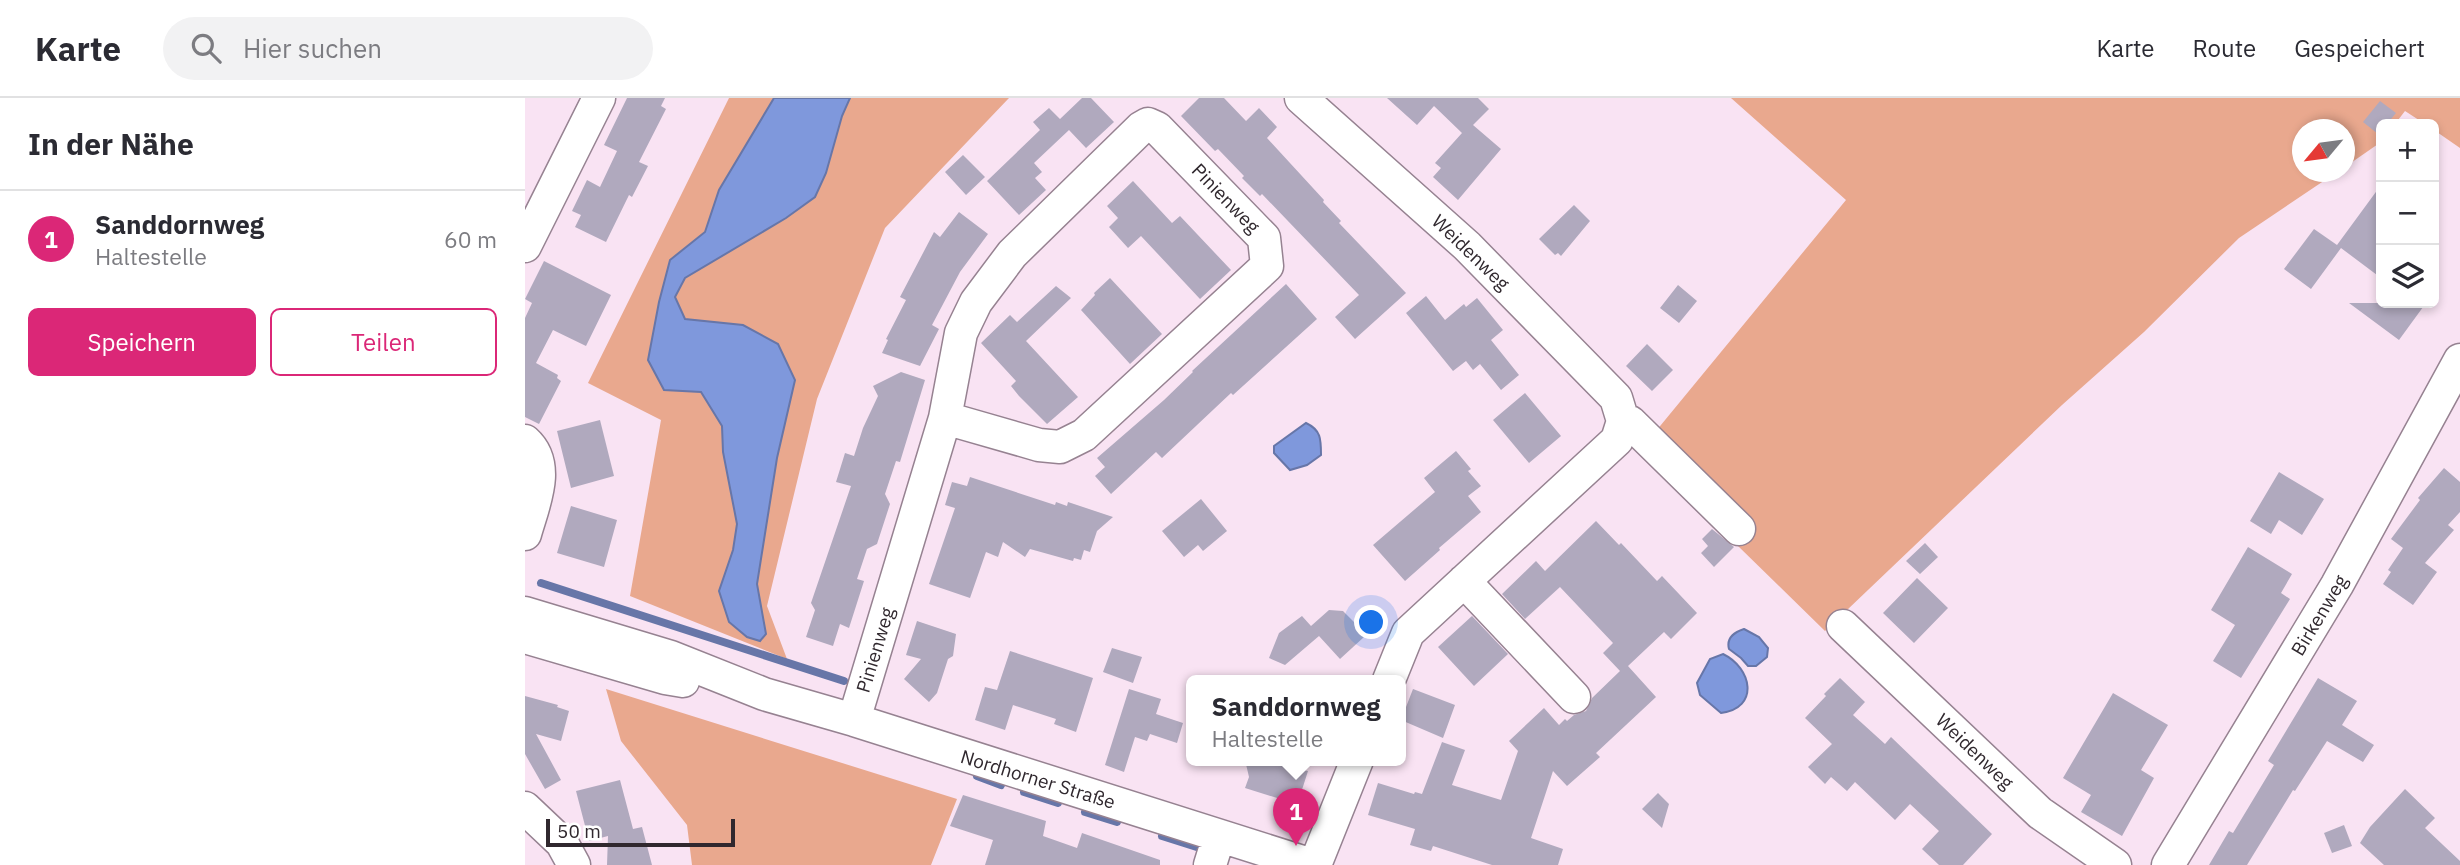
<!DOCTYPE html>
<html lang="de">
<head>
<meta charset="utf-8">
<style>
	:root { --surface:#fff; --page:#f2f2f3; --text:#2b2b33; --muted:#7c7c81; --line:#e1e1e2; --accent:#db2777 }
	body { margin:0; font-family:"IBM Plex Sans",sans-serif; background:var(--page); color:var(--text) }
	.controls { position:absolute; right:21px; top:21px; display:grid; overflow:hidden; border-radius:10px; box-shadow:0 4px 10px #0003 }
	.controls button { width:63px; height:63px; display:grid; place-items:center; padding:0; border:0; border-bottom:2px solid var(--line); background:var(--surface); color:var(--text); font:35px sans-serif }
	.compass { position:absolute; left:1767px; top:21px; width:63px; height:63px; border-radius:50%; background:var(--surface); box-shadow:0 4px 10px #0003; rotate:241deg }
	.scale { position:absolute; left:21px; bottom:18px; width:189px; box-sizing:border-box; padding-left:7px; border:4px solid #30282e; border-top:0; font-size:19px; line-height:24px; white-space:nowrap; color:#30282e; -webkit-text-stroke:5px #fff; paint-order:stroke }
	.you { position:absolute; left:847px; top:525px; width:24px; height:24px; margin:-18px; border:5px solid #fff; border-radius:50%; background:#1a73e8; box-shadow:0 0 0 10px #1a73e833 }
	.badge { display:grid; place-items:center; width:46px; height:46px; border-radius:50%; background:var(--accent); color:#fff; font-size:23px; font-weight:700 }
	.pin { position:absolute; translate:-50% -58px; filter:drop-shadow(0 2px 4px #0008) }
	.pin::after { content:''; position:absolute; top:37px; width:24px; height:21px; background:inherit; clip-path:polygon(0 0,100% 0,50% 100%) }
	.popup { position:absolute; left:661px; top:577px; width:220px; height:91px; box-sizing:border-box; display:grid; place-content:center; border-radius:10px; background:var(--surface); filter:drop-shadow(0 2px 5px #0005); font-size:23px; white-space:nowrap; color:var(--muted) }
	.popup b { font-size:26px; color:var(--text) }
	.popup::after { content:''; position:absolute; left:50%; top:100%; margin-left:-14px; border:14px solid transparent; border-top-color:var(--surface) }
	.list { margin:0; padding:0; list-style:none }
	h2 { display:flex; justify-content:space-between; align-items:center; height:91px; margin:0; padding:0 28px; font-size:30px }
	h2 small { font-size:23px; font-weight:400; color:var(--muted) }
	.list li { display:grid; grid-template-columns:46px 1fr auto; gap:21px; align-items:center; box-sizing:border-box; height:98px; padding:0 28px; border-top:2px solid var(--line) }
	.list b { display:block; font-size:26px; white-space:nowrap }
	.list p { margin:0; font-size:23px; white-space:nowrap; color:var(--muted) }
	.list em { font-size:23px; font-style:normal; color:var(--muted) }
	.actions { display:flex; gap:14px; padding:21px 28px }
	.actions a { flex:1; padding:16px 0; border:2px solid var(--accent); border-radius:10px; text-align:center; font-size:24px; color:var(--accent) }
	.actions .main { background:var(--accent); color:#fff }
	.icon { flex:none; width:38px; height:38px; fill:none; stroke:currentColor; stroke-width:2; stroke-linecap:round; stroke-linejoin:round }
	.map { position:relative; flex:none; width:1935px; height:767px; overflow:hidden }
	header { display:flex; align-items:center; gap:42px; box-sizing:border-box; height:98px; padding:0 35px; background:var(--surface); border-bottom:2px solid var(--line) }
	header strong { font-size:33px }
	nav { display:flex; gap:38px; margin-inline-start:auto; font-size:24px }
	.search { width:490px; height:63px; background:var(--page); display:flex; align-items:center; gap:18px; box-sizing:border-box; padding:0 24px; border-radius:38px; color:var(--muted); font-size:26px }
	main { display:flex }
	aside { flex:1; background:var(--surface) }
	.map>svg:first-child { display:block }
</style>
</head>
<body>
<header>
<strong>Karte</strong>
<div class="search"><svg class="icon" aria-label="search" viewBox="0 0 24 24"><circle cx="10" cy="10" r="6"/><path d="M15 15l6 6"/></svg>Hier suchen</div>
<nav><a>Karte</a><a>Route</a><a>Gespeichert</a></nav>
</header>
<main>
<aside>
<h2>In der Nähe<small></small></h2>
<ul class="list">
<li><span class="badge">1</span><div><b>Sanddornweg</b><p>Haltestelle</p></div><em>60 m</em></li>
</ul>
<div class="actions"><a class="main">Speichern</a><a>Teilen</a></div>
</aside>
<div class="map">
<svg width="1935" height="767" viewBox="0 0 1935 767">
	<rect width="100%" height="100%" fill="#f9e3f3"/>
	<path fill="#e9a88e" d="M204,0H484L360,130L292,301L242,508L262,561L105,498L136,322L63,285Z
		M1206,0H1935V50L1909,32V26H1900L1880,13L1870,26H1856V44L1820,69V32H1778V74H1812L1714,140L1619,234L1537,307L1300,533L1213,448L1229,432L1131,333L1321,102Z
		M81,591L432,701L406,767H167L162,727L96,643Z"/>
	<path fill="#7f98dc" stroke="#6776a8" stroke-width="2" d="M249,0H325L317,18L301,75L290,99L261,120L160,180L150,199L160,221L218,227L253,246L270,282L252,360L232,486L241,536L235,543L222,539L204,524L194,493L208,452L212,426L198,354L197,328L176,294L139,292L123,262L134,204L145,162L180,134L194,92Z
		M781,325C796,332 796,341 796,357L782,367L765,372L749,355V348Z
		M1219,531L1234,539L1243,550L1242,559L1231,568H1223L1216,560L1204,551C1201,540 1210,534 1219,531Z
		M1198,556C1227,570 1235,610 1196,615L1175,597L1172,585L1185,561Z"/>
	<g fill="none" stroke-linecap="round" stroke-linejoin="round">
		<path stroke="#6776a8" stroke-width="8" d="M16,485L319,583
			M452,678L476,687
			M499,694L533,705
			M560,714L592,724
			M637,738L678,751"/>
	</g>
	<path fill="#b0a9be" d="M102,0H140L136,8L141,11L114,64L123,68L107,99L104,97L81,144L50,129L56,117L47,113L62,82L75,89L92,53L79,47Z
		M557,0H566L589,24L561,50L544,32L509,65L517,74L510,80L521,92L494,117L462,83L515,32L508,24L524,10L535,21Z
		M674,0H699L721,23L734,10L752,29L742,40L799,102L798,104L816,123L814,125L881,195L830,241L810,219L834,197L737,96L735,98L717,80L719,78L693,51L690,53L656,18Z
		M862,0H953L964,11L948,27L976,51L933,102L908,79L916,70L910,65L937,35L909,8L892,27Z
		M1855,3L1871,15L1862,26H1856V33L1853,36L1838,24Z
		M438,57L460,79L441,97L420,74Z
		M608,83L647,125L655,118L706,172L675,201L616,138L603,150L584,129L593,120L582,108Z
		M1856,87V180L1816,150L1786,191L1759,171L1789,131L1812,147Z
		M1049,107L1065,123L1036,158L1033,155L1030,157L1014,141Z
		M434,114L463,136L435,174L407,227L414,231L395,268L357,255L363,242L361,241L381,202L375,199L409,134L415,139Z
		M19,163L86,197L61,248L28,232L11,265L33,277L32,280L36,283L14,326L0,319V220L7,205L0,201Z
		M585,180L637,236L605,266L556,212L570,197L569,195Z
		M761,186L792,221L708,297L706,295L637,360L631,354L586,396L570,378L580,369L572,360L639,302L668,274L667,273Z
		M1153,187L1172,203L1154,225L1135,210Z
		M531,188L546,200L501,243L553,299L522,326L494,298L486,288L491,283L456,245L485,217L492,224Z
		M901,198L920,222L939,206L941,209L952,200L978,232L966,242L994,277L976,292L955,266L948,272L941,263L928,273L881,215Z
		M1824,205H1901L1874,242Z
		M1122,246L1148,272L1127,293L1101,268Z
		M376,274L400,282L375,364L371,363L360,396L365,406L352,446L342,451L332,481L339,483L324,530L315,526L308,548L281,539L290,512L286,505L326,388L311,384L320,355L329,358L338,330L353,298L348,288Z
		M1000,295L1036,338L1004,365L968,322Z
		M75,322L89,378L46,390L32,333Z
		M931,353L946,371L943,373L956,388L943,398L956,414L914,450L915,452L880,483L848,447L910,394L899,380Z
		M1919,370L1935,384V414L1923,427L1929,432L1900,465L1912,474L1888,507L1858,486L1866,474L1863,472L1878,450L1866,441L1895,402L1893,400Z
		M1754,374L1799,401L1777,437L1754,422L1746,436L1725,423Z
		M445,379L530,407L531,404L542,408L543,404L588,419L572,433L565,454L559,452L556,462L549,460L548,463L505,451L500,459L478,444L473,459L461,454L445,500L404,486L430,410L420,407L427,384L442,388Z
		M676,401L702,433L678,453L673,447L659,459L637,433Z
		M46,408L92,422L79,469L32,455Z
		M1071,423L1094,447L1096,445L1132,483L1137,478L1172,515L1146,541L1139,534L1103,568L1131,599L1071,655L1075,659L1042,688L1028,673L1006,740L1038,751L1033,767H967L908,748L906,753L885,747L890,731L843,717L853,685L889,696L890,694L897,696L917,644L940,652L927,687L976,702L993,653L984,643L1019,610L1034,627L1040,621L1042,623L1049,617L1061,613L1067,600L1095,573L1078,555L1088,545L1035,489L1000,521L977,496L1011,463L1020,473Z
		M1187,431L1209,449L1189,469L1176,455L1183,448L1177,441Z
		M1400,445L1413,459L1395,476L1381,463Z
		M1723,449L1767,476L1756,495L1765,501L1716,580L1688,563L1710,527L1686,512Z
		M1392,480L1423,510L1389,545L1358,515Z
		M804,512L818,513L833,528V533L839,539L815,561L794,538L760,567L744,560L754,535L777,518L786,528Z
		M947,518L983,556L949,588L913,549Z
		M392,523L431,536L428,558L423,561L412,595L404,604L379,581L396,561L381,557Z
		M587,550L617,559L608,585L578,574Z
		M485,553L568,580L551,634L529,626L531,621L488,607L480,632L450,622L460,589L472,592Z
		M1315,580L1340,604L1328,617L1360,646L1366,639L1467,736L1438,767H1414L1397,751L1414,733L1385,706L1370,722L1330,684L1322,693L1306,679L1300,686L1283,669L1307,646L1280,620L1301,598L1299,596Z
		M1793,580L1832,603L1817,627L1849,647L1838,664L1802,643L1770,693L1768,692L1722,767H1684L1704,733L1708,735L1749,667L1743,663Z
		M604,591L636,601L631,616L658,625L652,645L625,636L622,643L610,639L599,674L580,667Z
		M888,591L930,607L918,640L876,622Z
		M1588,595L1643,627L1616,672L1629,680L1597,738L1556,714L1566,697L1538,680Z
		M0,598L33,607L32,609L44,613L36,643L11,636L36,682L20,691L0,656Z
		M720,662H782L778,672L783,673L775,698L771,697L768,705L720,690L724,679Z
		M95,682L108,731L117,729L127,767H82L83,738L64,743L51,693Z
		M1880,691L1910,720L1900,730L1935,763V767H1859L1835,745L1845,729Z
		M1133,695L1144,706L1137,730L1117,711Z
		M438,697L521,723L518,738L552,750L557,735L635,762V767H460L468,742L425,728Z
		M1819,727L1827,748L1807,755L1799,735Z"/>
	<g fill="none" stroke-linecap="round" stroke-linejoin="round">
		<g stroke="#968291" stroke-width="35">
			<path id="minor" d="M776,0L942,148L1091,300L1098,323
				M0,148L74,0
				M1098,323L1105,324L1214,431
				M0,343C27,367 8,407 0,436
				M939,483L1049,599
				M0,515L146,559L239,596L329,622L787,767
				M1318,528L1515,715L1590,767
				M0,539L140,580L158,583
				M864,582L883,535L1092,342L1098,323
				M329,622L420,320L436,235L451,204L487,156L616,30L623,26L632,30L739,140L742,168L559,337L535,349L514,347L420,320
				M0,710L37,745L49,767
				M685,767L694,738
				M790,767L832,662
				M1643,767L1812,487L1935,262"/>
		</g>
		<use href="#minor" stroke="#fff" stroke-width="32"/>
	</g>
	<g text-anchor="middle" stroke-width="5" stroke-linejoin="round" paint-order="stroke">
		<g font-size="19" fill="#30282e" stroke="#fff">
			<text transform="translate(701 100) rotate(46)" y="7">Pinienweg</text>
			<text transform="translate(946 154) rotate(44)" y="7">Weidenweg</text>
			<text transform="translate(1794 517) rotate(-59)" y="7">Birkenweg</text>
			<text transform="translate(350 552) rotate(-73)" y="7">Pinienweg</text>
			<text transform="translate(1450 653) rotate(44)" y="7">Weidenweg</text>
			<text transform="translate(513 681) rotate(17)" y="7">Nordhorner Straße</text>
		</g>
	</g>
</svg>
<div class="controls">
<button>+</button>
<button>−</button>
<button><svg class="icon" aria-label="layers" viewBox="0 0 24 24"><path d="M12 4l9 5-9 5-9-5zM3 14l9 5 9-5"/></svg></button>
</div>
<svg class="compass" viewBox="-18 -18 36 36"><path d="M0-13l5 13h-10z" fill="#e53935"/><path d="M0 13l5-13h-10z" fill="#7c7c81"/></svg>
<div class="scale">50 m</div>
<div class="you"></div>
<div class="pin badge" style="left:771px;top:748px">1</div>
<div class="popup"><b>Sanddornweg</b>Haltestelle</div>
</div>
</main>
</body>
</html>
